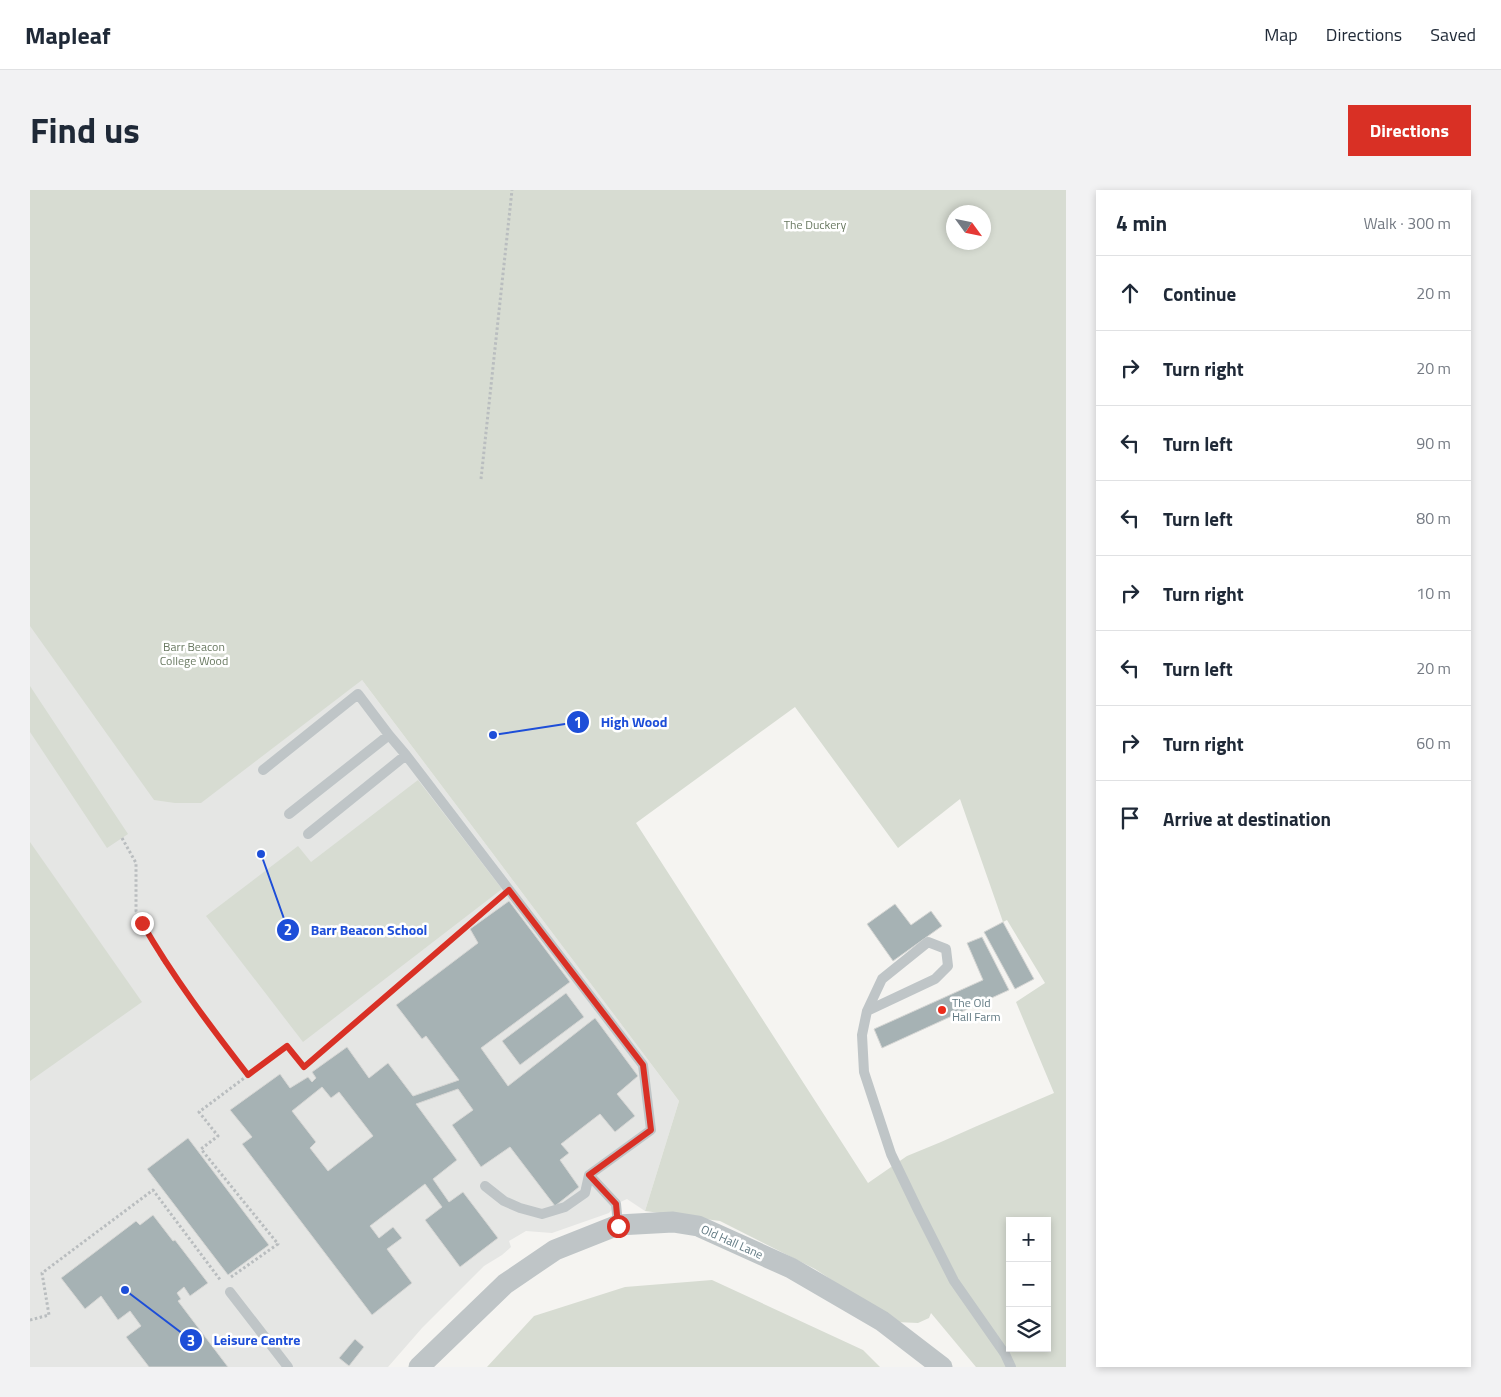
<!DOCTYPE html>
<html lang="en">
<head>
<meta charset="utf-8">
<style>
	:root { --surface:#fff; --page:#f2f2f3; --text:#1f2937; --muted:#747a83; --line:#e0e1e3; --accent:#d93025 }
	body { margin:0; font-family:"Titillium Web",sans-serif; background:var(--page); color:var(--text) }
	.controls { position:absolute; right:15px; bottom:15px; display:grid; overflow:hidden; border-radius:0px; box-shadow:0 2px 8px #0003 }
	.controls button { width:45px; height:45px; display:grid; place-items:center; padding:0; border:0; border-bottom:1px solid var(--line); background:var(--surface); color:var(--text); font:25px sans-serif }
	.compass { position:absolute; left:916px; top:15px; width:45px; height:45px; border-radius:50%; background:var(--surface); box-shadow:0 2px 8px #0003; rotate:123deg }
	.stop { position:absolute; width:15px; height:15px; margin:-11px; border:4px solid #d93025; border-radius:50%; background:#fff }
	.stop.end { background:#d93025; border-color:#fff; box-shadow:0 1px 5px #0008 }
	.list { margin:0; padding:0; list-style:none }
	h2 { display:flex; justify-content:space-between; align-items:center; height:65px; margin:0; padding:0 20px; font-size:21px }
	h2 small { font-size:16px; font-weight:400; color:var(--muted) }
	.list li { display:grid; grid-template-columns:32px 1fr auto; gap:15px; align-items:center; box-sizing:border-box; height:75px; padding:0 20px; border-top:1px solid var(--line) }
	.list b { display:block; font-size:19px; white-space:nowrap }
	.list em { font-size:16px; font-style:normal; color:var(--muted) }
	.icon { flex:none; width:28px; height:28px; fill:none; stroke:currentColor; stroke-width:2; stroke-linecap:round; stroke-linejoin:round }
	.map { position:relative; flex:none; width:1036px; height:1177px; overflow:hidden; border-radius:0px }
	header { display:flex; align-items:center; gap:30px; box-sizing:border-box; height:70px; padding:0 25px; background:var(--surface); border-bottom:1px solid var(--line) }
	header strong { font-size:24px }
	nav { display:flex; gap:28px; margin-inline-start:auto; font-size:18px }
	.intro { display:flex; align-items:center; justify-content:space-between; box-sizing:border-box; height:120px; padding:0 30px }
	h1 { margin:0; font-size:35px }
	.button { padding:12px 22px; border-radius:0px; background:var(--accent); color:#fff; font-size:18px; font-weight:700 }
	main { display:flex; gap:30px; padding:0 30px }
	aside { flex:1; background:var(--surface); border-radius:0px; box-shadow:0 2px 8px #0003 }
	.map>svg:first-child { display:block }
</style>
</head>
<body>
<header>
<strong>Mapleaf</strong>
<nav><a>Map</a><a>Directions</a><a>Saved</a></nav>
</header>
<div class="intro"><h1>Find us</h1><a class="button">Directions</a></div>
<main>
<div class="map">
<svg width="1036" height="1177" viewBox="0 0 1036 1177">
	<rect width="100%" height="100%" fill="#f5f4f1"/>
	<path fill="#e5e6e4" d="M0,191L332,490L649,911L615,1021L597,1009L586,1014L579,1023L522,1043L496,1041L479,1051L481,1057L472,1065L454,1076L392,1138L358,1177H0Z"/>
	<path fill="#d7dcd2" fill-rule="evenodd" d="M0,0H1036V1177H946L901,1123L899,1128L888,1133L866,1132L785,1079L690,1031L615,1021L649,911L332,490L171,613H145L124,610L0,436ZM924,22H954V52H924ZM765,517L868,658L930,609L973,732L977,730L1015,793L986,812L1024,903L947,936L911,952L877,966L838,993L606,633ZM980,1031H1017V1158H980Z
		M0,496L98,644L77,658L0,542Z
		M388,590L472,699L273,852L176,726L268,656L281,672Z
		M0,652L112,812L0,891Z
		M682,1090L833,1160L850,1177H457L504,1126L595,1097Z"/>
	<path fill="#a6b2b4" stroke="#d6d6d4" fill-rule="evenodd" d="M479,711L540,792L451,858L478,896L565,828L608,886L587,904L605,926L585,942L570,924L531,954L539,963L530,970L549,997L525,1016L480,957L451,977L422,935L443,920L428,899L386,914L427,970L403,989L419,1012L433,1002L468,1048L430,1077L395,1030L412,1017L395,994L340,1036L349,1048L363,1037L372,1048L357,1059L382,1093L342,1125L212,954L222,947L200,920L250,884L260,898L278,887L282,892L286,888L282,882L317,857L339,888L358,873L383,906L429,890L396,846L392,849L366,815L448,753L440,739ZM292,897L301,908L309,902L343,946L298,981L280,958L286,952L262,921Z
		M865,714L881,735L901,721L912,736L863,771L837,734Z
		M973,732L1004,789L985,799L954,742Z
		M952,747L979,800L852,858L844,839L953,790L937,753Z
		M536,803L554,827L490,875L472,851Z
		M158,948L239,1055L198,1085L117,979Z
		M123,1025L143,1051L145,1050L178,1093L160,1106L154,1097L147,1103L151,1109L148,1111L198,1177H119L96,1147L111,1136L100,1121L88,1130L71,1106L55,1119L31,1088L106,1031L110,1035Z
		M325,1149L334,1157L319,1176L309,1168Z"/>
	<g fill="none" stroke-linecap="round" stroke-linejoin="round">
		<path stroke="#b9bdbf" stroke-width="3" stroke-dasharray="2.5 2.5" stroke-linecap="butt" d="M451,289L482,0
			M92,648L106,673V721L112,733L132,769L187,846L218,885
			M201,1087L248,1054L171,959L188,946L169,922L257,856L274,877L468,711
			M0,1130L19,1125L12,1083L123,1000L191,1091"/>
		<path stroke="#bfc5c7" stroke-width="10" d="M233,580L328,504L359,545
			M259,624L359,545L376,565
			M278,644L376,565L613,875L621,940L559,985L586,1014L588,1035
			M837,821L905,789L918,776L916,759L898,752L852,789L837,821L832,845L834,882L861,964L888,1020L924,1091L975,1164L981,1177
			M455,996L474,1011L490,1018L512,1024L535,1017L555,1003L559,985
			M200,1102L258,1177"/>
		<path stroke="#bfc5c7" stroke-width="21" d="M389,1177L475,1094L525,1060L588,1035L643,1032L668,1036L761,1078L852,1131L912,1177"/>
	</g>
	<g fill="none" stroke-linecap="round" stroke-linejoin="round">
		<path stroke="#d93025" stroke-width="6" d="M112,733C143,787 180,836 218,885L257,856L274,877L479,700L613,875L621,940L559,985L586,1014L588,1036"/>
	</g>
	<circle fill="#eb2c1b" stroke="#fff" stroke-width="2" cx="912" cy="820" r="5"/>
	<g text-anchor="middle" stroke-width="5" stroke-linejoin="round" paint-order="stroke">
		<g font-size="12" fill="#6a7a62" stroke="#fff">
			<text x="785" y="39">The Duckery</text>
			<text x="164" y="461">Barr Beacon<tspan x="164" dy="14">College Wood</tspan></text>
		</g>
		<g font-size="12" fill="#627a83" stroke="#fff" text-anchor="start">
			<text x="922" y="817">The Old<tspan x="922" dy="14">Hall Farm</tspan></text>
		</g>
		<g font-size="12" fill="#627a83" stroke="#fff">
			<text transform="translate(702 1052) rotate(24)" y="4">Old Hall Lane</text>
		</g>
	</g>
	<path fill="none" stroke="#1d4ed8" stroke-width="2" d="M463 545L548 532M231 664L258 740M95 1100L161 1150"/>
	<g fill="#1d4ed8" stroke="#fff" stroke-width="2">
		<circle cx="463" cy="545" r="5"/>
		<circle cx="231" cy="664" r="5"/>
		<circle cx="95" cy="1100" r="5"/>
		<circle cx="548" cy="532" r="12"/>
		<circle cx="258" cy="740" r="12"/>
		<circle cx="161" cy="1150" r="12"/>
	</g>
	<g font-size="15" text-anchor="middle" font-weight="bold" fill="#fff">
		<text x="548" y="538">1</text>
		<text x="258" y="745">2</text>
		<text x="161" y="1156">3</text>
	</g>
	<g font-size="14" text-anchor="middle" font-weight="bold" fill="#1d4ed8" stroke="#fff" stroke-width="5" stroke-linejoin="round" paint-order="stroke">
		<text x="604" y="537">High Wood</text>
		<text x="339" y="745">Barr Beacon School</text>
		<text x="227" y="1155">Leisure Centre</text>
	</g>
</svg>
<div class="controls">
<button>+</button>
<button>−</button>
<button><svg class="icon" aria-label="layers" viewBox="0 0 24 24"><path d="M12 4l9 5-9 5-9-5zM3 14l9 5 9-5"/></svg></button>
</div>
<svg class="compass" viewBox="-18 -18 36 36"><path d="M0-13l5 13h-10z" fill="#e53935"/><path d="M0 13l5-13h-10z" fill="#747a83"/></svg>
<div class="stop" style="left:588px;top:1036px"></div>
<div class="stop end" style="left:112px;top:733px"></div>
</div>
<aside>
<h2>4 min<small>Walk · 300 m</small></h2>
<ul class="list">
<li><svg class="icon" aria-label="ahead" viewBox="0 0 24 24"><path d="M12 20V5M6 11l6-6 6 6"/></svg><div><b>Continue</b></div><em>20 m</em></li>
<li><svg class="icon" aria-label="right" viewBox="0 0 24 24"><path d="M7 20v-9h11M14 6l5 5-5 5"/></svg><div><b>Turn right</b></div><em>20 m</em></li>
<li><svg class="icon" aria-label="left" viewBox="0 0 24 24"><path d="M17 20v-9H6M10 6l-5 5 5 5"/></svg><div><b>Turn left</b></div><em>90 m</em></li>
<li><svg class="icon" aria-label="left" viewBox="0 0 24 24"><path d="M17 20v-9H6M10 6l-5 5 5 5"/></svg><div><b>Turn left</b></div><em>80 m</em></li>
<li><svg class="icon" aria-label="right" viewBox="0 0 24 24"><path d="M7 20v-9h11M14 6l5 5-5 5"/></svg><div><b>Turn right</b></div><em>10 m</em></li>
<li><svg class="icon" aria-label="left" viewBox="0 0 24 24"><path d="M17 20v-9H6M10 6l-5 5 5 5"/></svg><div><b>Turn left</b></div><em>20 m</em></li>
<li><svg class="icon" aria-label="right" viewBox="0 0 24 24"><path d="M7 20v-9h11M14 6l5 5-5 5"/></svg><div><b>Turn right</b></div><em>60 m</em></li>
<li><svg class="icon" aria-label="arrive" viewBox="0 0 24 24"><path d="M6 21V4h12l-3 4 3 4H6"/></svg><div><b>Arrive at destination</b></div></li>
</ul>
</aside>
</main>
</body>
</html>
